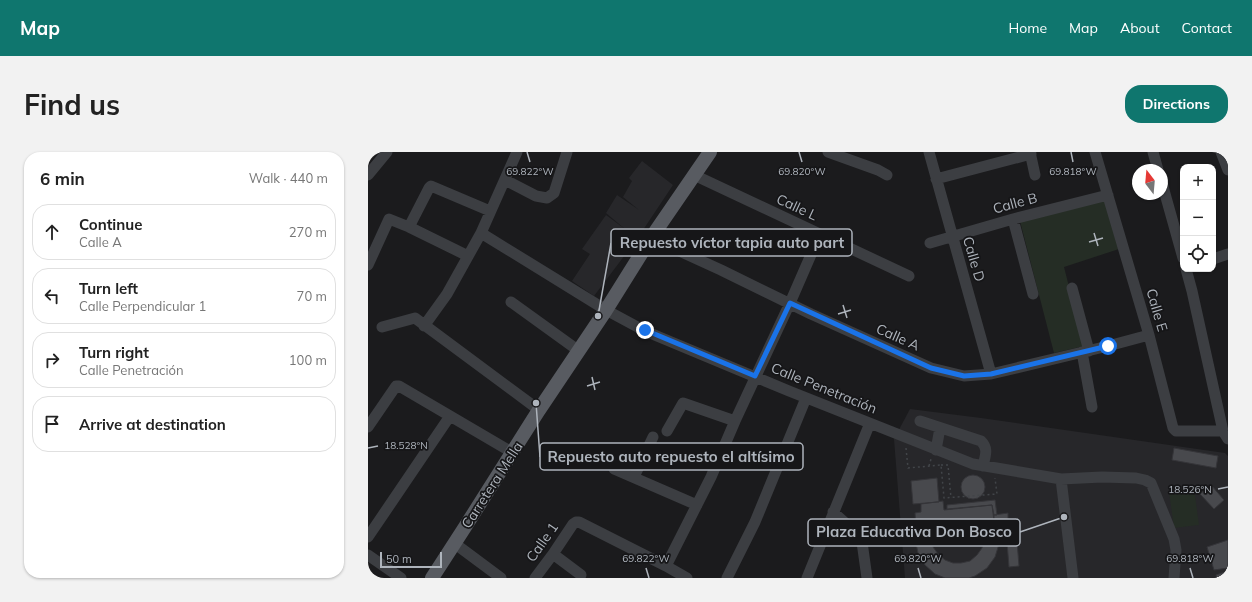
<!DOCTYPE html>
<html lang="en">
<head>
<meta charset="utf-8">
<style>
	:root { --surface:#fff; --page:#f2f2f2; --text:#222; --muted:#767676; --line:#e0e0e0; --accent:#0f766e }
	body { margin:0; font-family:Mulish,sans-serif; background:var(--page); color:var(--text) }
	.controls { position:absolute; right:12px; top:12px; display:grid; overflow:hidden; border-radius:8px; box-shadow:0 1px 3px #0004 }
	.controls button { width:36px; height:36px; display:grid; place-items:center; padding:0; border:0; border-bottom:1px solid var(--line); background:var(--surface); color:var(--text); font:20px sans-serif }
	.compass { position:absolute; left:764px; top:12px; width:36px; height:36px; border-radius:50%; background:var(--surface); box-shadow:0 1px 3px #0004; rotate:344deg }
	.scale { position:absolute; left:12px; bottom:10px; width:62px; box-sizing:border-box; padding-left:4px; border:2px solid #aeb4bc; border-top:0; font-size:11px; line-height:14px; white-space:nowrap; color:#aeb4bc; -webkit-text-stroke:3px #161618; paint-order:stroke }
	.stop { position:absolute; width:12px; height:12px; margin:-9px; border:3px solid #1a73e8; border-radius:50%; background:#fff }
	.stop.end { background:#1a73e8; border-color:#fff; box-shadow:0 1px 4px #0008 }
	.list { margin:0; padding:0; list-style:none }
	h2 { display:flex; justify-content:space-between; align-items:center; height:52px; margin:0; padding:0 16px; font-size:17px }
	h2 small { font-size:13px; font-weight:400; color:var(--muted) }
	.list li { display:grid; grid-template-columns:26px 1fr auto; gap:12px; align-items:center; box-sizing:border-box; height:56px; margin:0 8px 8px; padding:0 8px; border:1px solid var(--line); border-radius:16px }
	.list b { display:block; font-size:15px; white-space:nowrap }
	.list p { margin:0; font-size:13px; white-space:nowrap; color:var(--muted) }
	.list em { font-size:13px; font-style:normal; color:var(--muted) }
	.icon { flex:none; width:22px; height:22px; fill:none; stroke:currentColor; stroke-width:2; stroke-linecap:round; stroke-linejoin:round }
	.map { position:relative; flex:none; width:860px; height:426px; overflow:hidden; border-radius:16px }
	header { display:flex; align-items:center; gap:24px; box-sizing:border-box; height:56px; padding:0 20px; background:var(--accent); color:#fff }
	header strong { font-size:19px }
	nav { display:flex; gap:22px; margin-inline-start:auto; font-size:14px }
	.intro { display:flex; align-items:center; justify-content:space-between; box-sizing:border-box; height:96px; padding:0 24px }
	h1 { margin:0; font-size:28px }
	.button { padding:10px 18px; border-radius:16px; background:var(--accent); color:#fff; font-size:14px; font-weight:700 }
	main { display:flex; gap:24px; padding:0 24px }
	aside { flex:1; background:var(--surface); border-radius:16px; box-shadow:0 1px 3px #0004 }
	.map>svg:first-child { display:block }
</style>
</head>
<body>
<header>
<strong>Map</strong>
<nav><a>Home</a><a>Map</a><a>About</a><a>Contact</a></nav>
</header>
<div class="intro"><h1>Find us</h1><a class="button">Directions</a></div>
<main>
<aside>
<h2>6 min<small>Walk · 440 m</small></h2>
<ul class="list">
<li><svg class="icon" aria-label="ahead" viewBox="0 0 24 24"><path d="M12 20V5M6 11l6-6 6 6"/></svg><div><b>Continue</b><p>Calle A</p></div><em>270 m</em></li>
<li><svg class="icon" aria-label="left" viewBox="0 0 24 24"><path d="M17 20v-9H6M10 6l-5 5 5 5"/></svg><div><b>Turn left</b><p>Calle Perpendicular 1</p></div><em>70 m</em></li>
<li><svg class="icon" aria-label="right" viewBox="0 0 24 24"><path d="M7 20v-9h11M14 6l5 5-5 5"/></svg><div><b>Turn right</b><p>Calle Penetración</p></div><em>100 m</em></li>
<li><svg class="icon" aria-label="arrive" viewBox="0 0 24 24"><path d="M6 21V4h12l-3 4 3 4H6"/></svg><div><b>Arrive at destination</b></div></li>
</ul>
</aside>
<div class="map">
<svg width="860" height="426" viewBox="0 0 860 426">
	<rect width="100%" height="100%" fill="#1b1b1d"/>
	<path fill="#27272a" d="M274,9L305,33L269,87L226,144L204,129L222,102L214,97L238,63L257,77L238,61L249,43L271,58L255,45L264,29L261,26Z
		M542,257L613,266L857,301L860,304V426H537L526,287Z"/>
	<path fill="#252d25" d="M736,46L751,97L696,115L716,194L686,201L652,69Z
		M826,336L831,373L806,376L801,340Z"/>
	<path fill="#48494d" stroke="#353539" d="M806,296L850,304L848,316L804,308Z
		M593 335a12 12 0 1 1 24 0a12 12 0 1 1-24 0Z
		M569,326L571,350L545,352L543,329Z
		M843,333L856,348L846,357L832,342Z
		M627,348L629,363H626L624,353L579,357V353Z
		M575,349L576,358L624,353L626,369L548,376L547,361L553,360V352Z
		M640,361V367L626,369V363Z
		M627,368L631,378V392L627,405L619,416L607,424L601,426H577L567,422L557,413L550,401L548,391V376L564,375V386L565,395L570,402L577,408L585,411H593L602,409L609,403L614,396L616,388V379L612,370Z
		M860,388V416L846,418L839,395Z
		M649,389L651,414L641,415L639,390Z
		M860,419V426H849L848,423Z"/>
	<g fill="none" stroke-linecap="round" stroke-linejoin="round">
		<path stroke="#424549" stroke-width="1.5" stroke-dasharray="2 3" stroke-linecap="butt" d="M538,296L540,316L573,313L576,346L629,342L627,326
			M573,313H580L583,346
			M561,314L563,307"/>
		<path stroke="#3c3e42" stroke-width="11" d="M460,0L510,18L519,23
			M561,0L623,222
			M662,0L667,23
			M727,0L781,183L805,276L808,279H855
			M785,0L790,18
			M853,0L860,18
			M0,23L19,0
			M326,23L541,124
			M568,27L663,2
			M137,28L168,44L179,46L186,41L199,0
			M794,31L815,106
			M645,67L665,142
			M41,75L61,36L63,34L122,59
			M113,81L238,158L277,179L421,239L605,312L693,327L734,325L768,326L777,328L783,331L806,387L808,398L806,426
			M283,86L353,118L443,162L563,216L596,224L623,222L740,194L781,183
			M562,91L645,67L740,43
			M845,107L860,102
			M0,113L21,67L41,75L100,104
			M818,117L824,139L855,279L860,287
			M704,136L721,199
			M143,150L211,199
			M56,174L79,142L113,81L149,0
			M14,175L47,166L171,258
			M714,200L724,255
			M552,269L613,289C621,297 617,304 615,314
			M0,275L28,234H31L145,301
			M299,279L315,251L367,269
			M568,298L572,276
			M246,317L329,353
			M266,325L285,285
			M693,327L705,426
			M465,360L482,375L494,390L499,426
			M0,385L82,264
			M86,391L133,426
			M185,402L213,423
			M0,403L33,426
			M298,414L343,325L367,269L422,151L452,82
			M167,426L185,402L205,372L208,370H211L298,414L319,426
			M359,426L387,370L438,246
			M439,426L502,271"/>
		<path stroke="#585b61" stroke-width="14" d="M64,426L97,375L171,258L238,158L283,86L342,0"/>
	</g>
	<g fill="none" stroke-linecap="round" stroke-linejoin="round">
		<path stroke="#1a73e8" stroke-width="5" d="M277,178L387,224L422,151L563,216L596,224L623,222L740,194"/>
	</g>
	<path fill="none" stroke="#aeb4bc" stroke-width="1.5" d="M159,0L162,10M431,0L434,10M703,0L705,10M726,81L730,94M721,90L735,86M475,153L479,166M470,162L483,158M224,225L227,238M219,234L232,230M0,296L10,294M850,337L860,335M278,416L281,426M550,416L553,426M822,416L825,426"/>
	<g text-anchor="middle" stroke-width="3.5" stroke-linejoin="round" paint-order="stroke">
		<g font-size="14" fill="#aeb4bc" stroke="#161618">
			<text transform="translate(647 51) rotate(-15)" y="5">Calle B</text>
			<text transform="translate(429 55) rotate(25)" y="5">Calle L</text>
			<text transform="translate(606 107) rotate(74)" y="5">Calle D</text>
			<text transform="translate(789 158) rotate(74)" y="5">Calle E</text>
			<text transform="translate(530 185) rotate(24)" y="5">Calle A</text>
			<text transform="translate(456 236) rotate(22)" y="5">Calle Penetración</text>
			<text transform="translate(124 333) rotate(-57)" y="5">Carretera Mella</text>
			<text transform="translate(174 390) rotate(-55)" y="5">Calle 1</text>
		</g>
	</g>
	<g font-size="10" text-anchor="middle" fill="#aeb4bc" stroke="#161618" stroke-width="3.5" stroke-linejoin="round" paint-order="stroke">
		<text x="162" y="23">69.822°W</text>
		<text x="434" y="23">69.820°W</text>
		<text x="705" y="23">69.818°W</text>
		<text x="38" y="297">18.528°N</text>
		<text x="822" y="341">18.526°N</text>
		<text x="278" y="410">69.822°W</text>
		<text x="550" y="410">69.820°W</text>
		<text x="822" y="410">69.818°W</text>
	</g>
	<path fill="none" stroke="#aeb4bc" stroke-width="1.5" d="M230 164L243 91M168 251L172 305M696 365L652 380"/>
	<g fill="#aeb4bc" stroke="#161618" stroke-width="1.5">
		<circle cx="230" cy="164" r="4"/>
		<circle cx="168" cy="251" r="4"/>
		<circle cx="696" cy="365" r="4"/>
	</g>
	<g fill="#161618" stroke="#aeb4bc" stroke-width="1.5">
		<rect x="243" y="77" width="241" height="27" rx="4"/>
		<rect x="172" y="291" width="263" height="27" rx="4"/>
		<rect x="440" y="367" width="212" height="27" rx="4"/>
	</g>
	<g font-size="15" text-anchor="middle" font-weight="bold" fill="#aeb4bc">
		<text x="364" y="96">Repuesto víctor tapia auto part</text>
		<text x="303" y="310">Repuesto auto repuesto el altísimo</text>
		<text x="546" y="385">Plaza Educativa Don Bosco</text>
	</g>
</svg>
<div class="controls">
<button>+</button>
<button>−</button>
<button><svg class="icon" aria-label="locate" viewBox="0 0 24 24"><circle cx="12" cy="12" r="6"/><path d="M12 2v4M12 18v4M2 12h4M18 12h4"/></svg></button>
</div>
<svg class="compass" viewBox="-18 -18 36 36"><path d="M0-13l5 13h-10z" fill="#e53935"/><path d="M0 13l5-13h-10z" fill="#767676"/></svg>
<div class="scale">50 m</div>
<div class="stop" style="left:740px;top:194px"></div>
<div class="stop end" style="left:277px;top:178px"></div>
</div>
</main>
</body>
</html>
